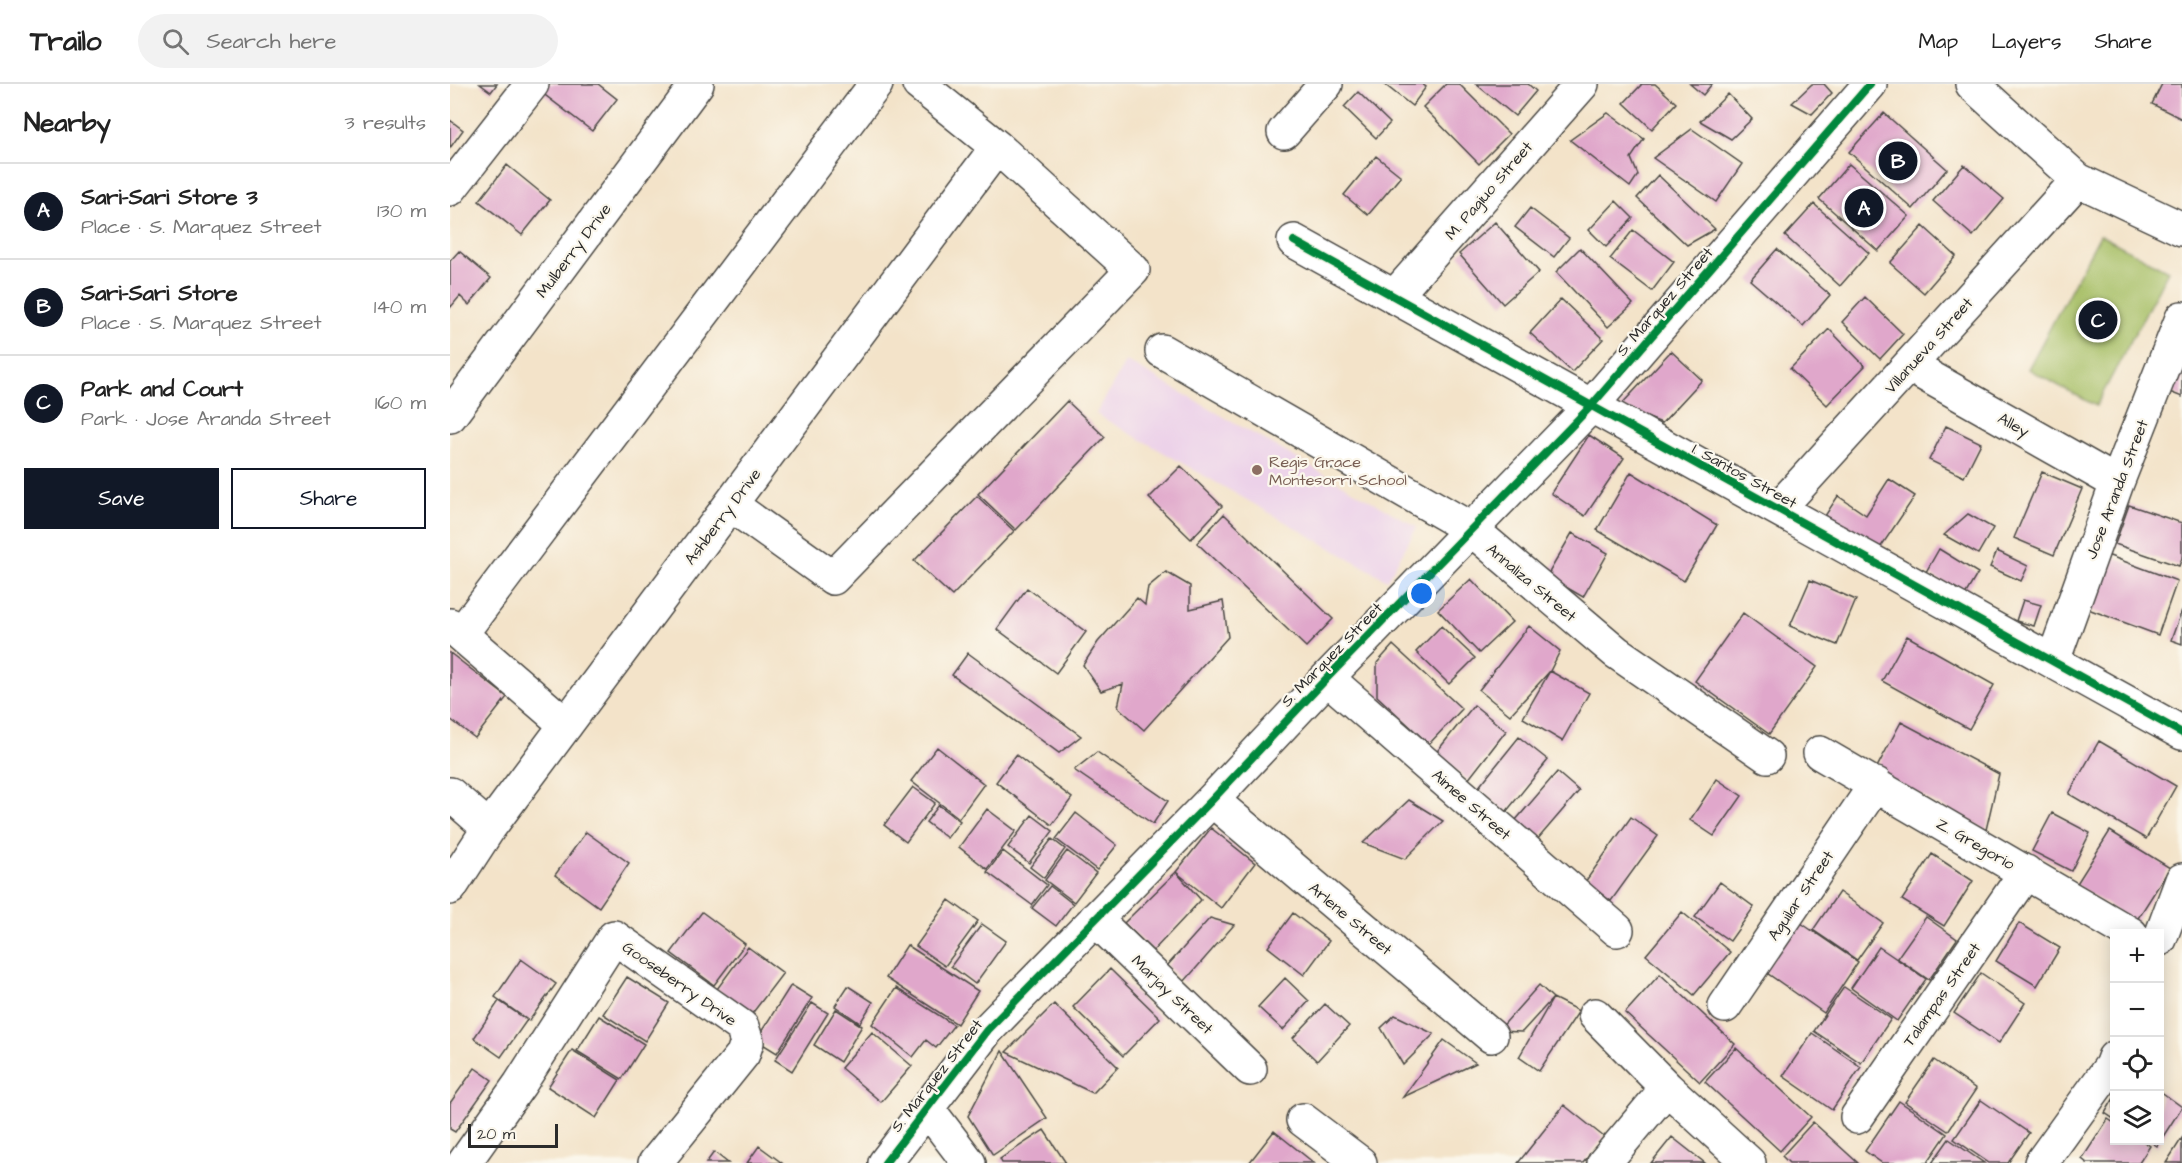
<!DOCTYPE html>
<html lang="en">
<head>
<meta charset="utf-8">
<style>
	:root { --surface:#fff; --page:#f2f2f2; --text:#222; --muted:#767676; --line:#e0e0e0; --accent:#111827 }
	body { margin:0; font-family:"Architects Daughter",sans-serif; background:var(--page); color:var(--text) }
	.controls { position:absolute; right:18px; bottom:18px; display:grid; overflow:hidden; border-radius:0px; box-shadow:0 3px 15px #0003 }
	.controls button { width:54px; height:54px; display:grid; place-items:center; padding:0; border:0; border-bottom:2px solid var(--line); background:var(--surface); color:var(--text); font:30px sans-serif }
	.scale { position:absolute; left:18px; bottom:15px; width:90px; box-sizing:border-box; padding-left:6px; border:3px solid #2b2b2b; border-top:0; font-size:16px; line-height:21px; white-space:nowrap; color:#2b2b2b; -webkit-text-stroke:4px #fbf7ec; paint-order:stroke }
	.you { position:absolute; left:972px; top:510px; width:21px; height:21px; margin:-15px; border:4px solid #fff; border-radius:50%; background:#1a73e8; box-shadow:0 0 0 9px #1a73e833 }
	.badge { display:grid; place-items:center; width:39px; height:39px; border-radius:50%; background:var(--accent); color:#fff; font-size:20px; font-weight:700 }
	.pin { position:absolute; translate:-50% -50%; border:3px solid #fff; box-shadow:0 2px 6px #0006 }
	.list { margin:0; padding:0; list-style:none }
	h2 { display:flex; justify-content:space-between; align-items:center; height:78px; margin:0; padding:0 24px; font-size:26px }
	h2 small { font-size:20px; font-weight:400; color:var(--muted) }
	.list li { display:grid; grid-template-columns:39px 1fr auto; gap:18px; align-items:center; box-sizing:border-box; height:96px; padding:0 24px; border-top:2px solid var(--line) }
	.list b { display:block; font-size:22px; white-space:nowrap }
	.list p { margin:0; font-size:20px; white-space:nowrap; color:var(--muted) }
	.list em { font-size:20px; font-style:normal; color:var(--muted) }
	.actions { display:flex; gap:12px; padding:18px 24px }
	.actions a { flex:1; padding:14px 0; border:2px solid var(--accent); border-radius:0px; text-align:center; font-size:21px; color:var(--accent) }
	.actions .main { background:var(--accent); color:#fff }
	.icon { flex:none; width:33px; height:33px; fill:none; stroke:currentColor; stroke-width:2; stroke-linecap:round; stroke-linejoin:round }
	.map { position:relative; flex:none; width:1732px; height:1079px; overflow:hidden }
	header { display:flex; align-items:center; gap:36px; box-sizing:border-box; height:84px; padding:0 30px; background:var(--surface); border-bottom:2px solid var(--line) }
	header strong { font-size:28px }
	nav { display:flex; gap:33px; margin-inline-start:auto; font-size:21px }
	.search { width:420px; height:54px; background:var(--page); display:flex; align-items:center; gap:15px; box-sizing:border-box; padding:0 21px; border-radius:33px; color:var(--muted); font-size:22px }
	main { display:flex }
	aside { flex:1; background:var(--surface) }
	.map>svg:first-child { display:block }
</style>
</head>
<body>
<header>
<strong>Trailo</strong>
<div class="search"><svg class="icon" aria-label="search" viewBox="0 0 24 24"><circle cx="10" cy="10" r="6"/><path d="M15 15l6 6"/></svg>Search here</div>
<nav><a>Map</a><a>Layers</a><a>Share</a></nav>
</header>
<main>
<aside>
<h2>Nearby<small>3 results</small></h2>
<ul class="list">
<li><span class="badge">A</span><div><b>Sari-Sari Store 3</b><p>Place · S. Marquez Street</p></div><em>130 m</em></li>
<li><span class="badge">B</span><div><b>Sari-Sari Store</b><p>Place · S. Marquez Street</p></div><em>140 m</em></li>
<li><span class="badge">C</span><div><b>Park and Court</b><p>Park · Jose Aranda Street</p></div><em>160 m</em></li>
</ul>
<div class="actions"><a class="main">Save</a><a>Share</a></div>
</aside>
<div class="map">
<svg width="1732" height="1079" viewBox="0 0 1732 1079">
	<rect width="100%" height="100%" fill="#fbf7ec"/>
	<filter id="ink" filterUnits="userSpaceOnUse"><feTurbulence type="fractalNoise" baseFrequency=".0167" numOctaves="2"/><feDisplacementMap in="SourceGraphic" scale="12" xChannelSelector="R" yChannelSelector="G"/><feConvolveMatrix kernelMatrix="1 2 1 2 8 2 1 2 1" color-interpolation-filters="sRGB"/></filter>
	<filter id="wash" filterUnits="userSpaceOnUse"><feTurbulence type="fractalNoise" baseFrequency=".008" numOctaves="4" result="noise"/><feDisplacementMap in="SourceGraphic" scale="24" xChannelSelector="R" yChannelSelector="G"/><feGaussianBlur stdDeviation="1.35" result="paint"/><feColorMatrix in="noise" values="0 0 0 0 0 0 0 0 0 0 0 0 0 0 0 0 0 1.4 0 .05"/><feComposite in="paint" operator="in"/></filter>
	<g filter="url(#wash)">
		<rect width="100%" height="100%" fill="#f3e3c9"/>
		<path fill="#ecd1e9" d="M676,277L967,443L937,496L646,330Z"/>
		<path fill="#a5be63" stroke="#687447" stroke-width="1.5" d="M1650,151L1718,187L1646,322L1578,285Z"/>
		<g id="blocks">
			<path fill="#e0a7cb" d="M30,0H47L41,8Z
				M97,0H148L167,15L142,47L91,8Z
				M934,0H972L976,3L962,22Z
				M996,0H1009L1059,50L1029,80L973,23Z
				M1026,0H1078L1086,7L1065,32Z
				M1192,0H1205L1226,19L1202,45L1174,19Z
				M1240,0H1262L1253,11Z
				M1362,0H1374L1382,9L1362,30L1342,19Z
				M1712,0H1732V35L1702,20Z
				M908,8L940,39L926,54L894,23Z
				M1278,10L1302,35L1281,55L1250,37Z
				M1158,29L1194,55L1181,74L1188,91L1180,103L1120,56Z
				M1434,29L1497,85L1463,125L1399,68Z
				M0,36L13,46L0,64Z
				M1242,45L1292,80L1266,118L1203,74Z
				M926,72L951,92L918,131L894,111Z
				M1399,80L1459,132L1428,167L1369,115Z
				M57,81L100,116L72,151L29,117Z
				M1514,81L1554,115L1523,152L1483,117Z
				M1208,91L1265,145L1237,161L1187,114Z
				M1166,117L1183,134L1156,163L1139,146Z
				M1364,120L1419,169L1390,202L1335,152Z
				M1080,124L1119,154L1104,173L1065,143Z
				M1045,138L1089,188L1053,220L1009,170Z
				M1473,142L1506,172L1474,209L1440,179Z
				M1183,146L1224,178L1202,207L1160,175Z
				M1130,164L1183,220L1158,243L1106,188Z
				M1327,165L1380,211L1353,242L1300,196Z
				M9,167L41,194L19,221L10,212L0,224V177Z
				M1415,213L1453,250L1430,275L1392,238Z
				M1111,215L1153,255L1122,288L1080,249Z
				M1379,245L1415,282L1377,321L1340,285Z
				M1221,267L1252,296L1212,339L1169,323Z
				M1732,268V313L1717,307Z
				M617,317L655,353L566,446L528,410Z
				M1496,342L1531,359L1514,393L1479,376Z
				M1139,351L1174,374L1135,432L1101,409Z
				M731,382L772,422L741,455L699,414Z
				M1181,388L1267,441L1234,497L1147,446Z
				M1592,388L1632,405L1604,471L1564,454Z
				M1439,395L1465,412L1426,470L1373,435L1388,412L1416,431Z
				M527,412L564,447L502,512L464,477Z
				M1679,421L1732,439V474L1729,482L1665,460Z
				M774,430L883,535L856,563L747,459Z
				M1518,430L1543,444L1528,470L1494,451Z
				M1122,449L1158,469L1133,513L1097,492Z
				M1489,465L1528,489L1515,511L1476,488Z
				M1547,467L1578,482L1571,497L1540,483Z
				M1657,471L1727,497L1708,551L1638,525Z
				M716,488L740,502V525L773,517L778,553L694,646L668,623L673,600L651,607L633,581L648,558L687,514L695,521L698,503Z
				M1021,495L1062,538L1029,569L988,526Z
				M1360,496L1406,516L1387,561L1340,542Z
				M577,504L636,548L606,589L547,545Z
				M1573,516L1591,521L1584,542L1566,537Z
				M1732,526V560L1721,556Z
				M1293,529L1367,583L1319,650L1245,597Z
				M991,542L1025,574L999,600L966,568Z
				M1079,542L1110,567L1100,587L1060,631L1029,606Z
				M1457,552L1544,601L1519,645L1432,597Z
				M943,561L1012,625L979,660L927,612V579Z
				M0,569L57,613L25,654L0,635Z
				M518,569L631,652L609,669L502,591Z
				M1100,587L1139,609L1112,657L1073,634Z
				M1024,621L1056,647L1018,696L985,670Z
				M1451,638L1549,690L1536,746L1425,687Z
				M1069,653L1098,676L1056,728L1028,704Z
				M1649,657L1726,702L1696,755L1619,710Z
				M487,663L534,700L509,734L461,697Z
				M647,668L718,717L703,740L624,686Z
				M566,671L622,714L602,741L546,698Z
				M1107,688L1129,707L1087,756L1065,737Z
				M1267,695L1292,712L1264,752L1240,736Z
				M463,703L485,719L456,758L434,741Z
				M959,716L993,737L955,775L913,759Z
				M489,721L510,737L497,754L476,738Z
				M537,725L566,747L537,785L509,763Z
				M626,729L667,761L647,786L606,755Z
				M1602,729L1640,749L1621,787L1582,767Z
				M582,731L603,747L579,779L558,763Z
				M1181,733L1208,752L1161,817L1135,798Z
				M761,744L805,779L771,824L726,788Z
				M1660,747L1720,784L1685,839L1626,801Z
				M136,748L179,779L149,823L105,791Z
				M602,755L615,765L594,794L580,783Z
				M553,767L597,801L582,821L537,788Z
				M617,767L646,789L624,818L595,796Z
				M1482,770L1523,797L1494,842L1452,816Z
				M726,788L751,816L703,867L674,839Z
				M1270,798L1304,823L1280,857L1245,833Z
				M600,802L623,820L606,842L582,824Z
				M1389,808L1433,839L1407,876L1363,846Z
				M499,816L528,837L495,882L466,862Z
				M252,828L295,860L264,901L221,869Z
				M1232,828L1280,868L1244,911L1196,871Z
				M843,829L879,857L854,891L818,863Z
				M1476,833L1507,855L1479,896L1447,874Z
				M760,834L784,841L734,898L717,882Z
				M1348,837L1408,878L1374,929L1314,887Z
				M1569,839L1610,864L1587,902L1546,877Z
				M532,840L556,857L525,900L501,882Z
				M457,861L528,907L507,940L436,894Z
				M298,863L333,889L301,931L267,905Z
				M1429,863L1476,895L1447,937L1401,904Z
				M71,875L106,900L79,937L45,913Z
				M660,885L710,934L673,972L623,923Z
				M1531,889L1575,919L1549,959L1504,929Z
				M1210,890L1285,960L1250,998L1175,929Z
				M177,893L219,919L195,957L153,930Z
				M835,894L859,917L833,946L808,923Z
				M341,901L362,914L327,969L306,956Z
				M1089,901L1103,914L1072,948L1048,947Z
				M398,902L423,918L410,939L385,922Z
				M1394,903L1441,935L1411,979L1364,947Z
				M446,904L504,941L486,964L476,956L463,973L422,940Z
				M1103,914L1129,927L1089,987L1069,973Z
				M49,917L77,936L51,973L24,954Z
				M362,919L378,929L342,987L325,976Z
				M604,920L668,983L643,1009L556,968Z
				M875,920L899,942L867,977L843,954Z
				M386,925L412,942L390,978L364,961Z
				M945,931L984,950L953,981L931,944Z
				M149,932L194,960L172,995L127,967Z
				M422,948L462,982L431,1018L391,984Z
				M1362,949L1411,983L1382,1026L1333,992Z
				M994,956L1026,979L953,1013Z
				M1286,964L1361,1033L1330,1067L1255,998Z
				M122,966L170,996L146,1034L98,1003Z
				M552,967L597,1034L543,1071L518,1032Z
				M1484,976L1526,1005L1498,1047L1455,1018Z
				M25,984L42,996L5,1048L0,1045V1019Z
				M1710,1007L1732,1023L1707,1062L1698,1056H1710Z
				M1664,1014V1035L1655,1029Z
				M1531,1016L1579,1049L1558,1079H1539L1504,1055Z
				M1449,1017L1497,1050L1477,1079H1432L1415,1067Z
				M1114,1021L1154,1053L1133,1079H1068Z
				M1658,1035L1664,1039V1056H1691L1700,1062L1689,1079H1637L1632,1075Z
				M1363,1038L1408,1079H1339L1332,1072Z
				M594,1046L616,1079H552L550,1075Z
				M824,1047L864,1079H799Z
				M1222,1053L1255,1079H1201Z
				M1732,1054V1079H1716Z
				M1499,1055L1534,1079H1482Z
				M309,1062L332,1079H297Z
				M264,1068L278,1079H256Z"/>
		</g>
	</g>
	<g filter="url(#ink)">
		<use href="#blocks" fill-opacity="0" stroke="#494743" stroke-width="1.5"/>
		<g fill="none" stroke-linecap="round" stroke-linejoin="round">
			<g stroke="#494743" stroke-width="36">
				<path id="minor" d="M1522,0L1628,96L1732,145
					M834,48L876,0
					M0,105L82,0
					M844,157L1732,649
					M944,213L1132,0
					M712,267L1021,445L1166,568L1317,672
					M1460,282L1667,399
					M0,332L247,0
					M281,421L383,494L683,186L547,63L469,0
					M1328,425L1628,96
					M0,541L116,641
					M11,550L426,0
					M1603,577L1667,399L1732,234
					M877,594L1167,846
					M1370,669L1681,850
					M0,710L39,744
					M762,716L1041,952
					M0,804L39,744L547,63
					M645,835L800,985
					M1710,855L1732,796
					M1275,922L1426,700
					M1145,931L1217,1004L1154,1079
					M1217,1004L1299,1079
					M477,1024L519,1079
					M1407,1033L1576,788
					M853,1036L910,1079
					M14,1079L70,1000L164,853L292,943L297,958L293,970L205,1079
					M435,1079L537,946L762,716L877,594L1141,322L1420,0
					M1591,1079L1661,982L1664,974"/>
			</g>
			<use href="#minor" stroke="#fff" stroke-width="33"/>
			<g stroke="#fbf7ec" stroke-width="11">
				<path id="cycleway" d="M844,157L1732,649
					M435,1079L537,946L762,716L877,594L1141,322L1420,0"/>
			</g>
			<use href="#cycleway" stroke="#00873e" stroke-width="8"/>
		</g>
	</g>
	<circle fill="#8d6e63" stroke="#fbf7ec" stroke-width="2" cx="807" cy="386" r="6"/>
	<g text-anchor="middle" stroke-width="4.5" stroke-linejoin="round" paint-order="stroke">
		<g font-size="16" fill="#2b2b2b" stroke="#fbf7ec">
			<text transform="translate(1038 106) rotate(-49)" y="6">M. Pagiuo Street</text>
			<text transform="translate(123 166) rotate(-53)" y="6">Mulberry Drive</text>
			<text transform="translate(1214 217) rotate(-49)" y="6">S. Marquez Street</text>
			<text transform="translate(1478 261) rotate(-48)" y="6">Villanueva Street</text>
			<text transform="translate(1564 340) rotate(29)" y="6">Alley</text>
			<text transform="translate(1295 391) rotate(29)" y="6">I. Santos Street</text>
			<text transform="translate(1666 405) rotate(-69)" y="6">Jose Aranda Street</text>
			<text transform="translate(272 432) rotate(-53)" y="6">Ashberry Drive</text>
			<text transform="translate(1082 498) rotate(40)" y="6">Annaliza Street</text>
			<text transform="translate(881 570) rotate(-46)" y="6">S. Marquez Street</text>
			<text transform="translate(1022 720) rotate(41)" y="6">Aimee Street</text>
			<text transform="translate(1526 759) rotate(30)" y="6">Z. Gregorio</text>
			<text transform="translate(1350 811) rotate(-56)" y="6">Aguilar Street</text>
			<text transform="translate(901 834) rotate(40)" y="6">Arlene Street</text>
			<text transform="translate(230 899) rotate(35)" y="6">Gooseberry Drive</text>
			<text transform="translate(723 910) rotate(44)" y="6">Marjay Street</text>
			<text transform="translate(1491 910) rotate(-55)" y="6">Talampas Street</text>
			<text transform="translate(486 991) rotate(-52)" y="6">S. Marquez Street</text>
		</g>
		<g font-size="16" fill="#785e54" stroke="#fbf7ec" text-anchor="start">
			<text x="819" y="383">Regis Grace<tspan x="819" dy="18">Montesorri School</tspan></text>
		</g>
	</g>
</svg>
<div class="controls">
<button>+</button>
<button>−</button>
<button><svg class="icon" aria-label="locate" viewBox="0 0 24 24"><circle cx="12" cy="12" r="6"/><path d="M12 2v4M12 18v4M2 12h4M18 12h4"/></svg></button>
<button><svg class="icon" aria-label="layers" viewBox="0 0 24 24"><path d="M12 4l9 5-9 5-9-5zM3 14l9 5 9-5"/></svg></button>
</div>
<div class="scale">20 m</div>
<div class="you"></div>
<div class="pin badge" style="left:1414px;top:124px">A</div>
<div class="pin badge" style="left:1448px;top:77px">B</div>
<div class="pin badge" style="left:1648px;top:236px">C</div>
</div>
</main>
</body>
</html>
